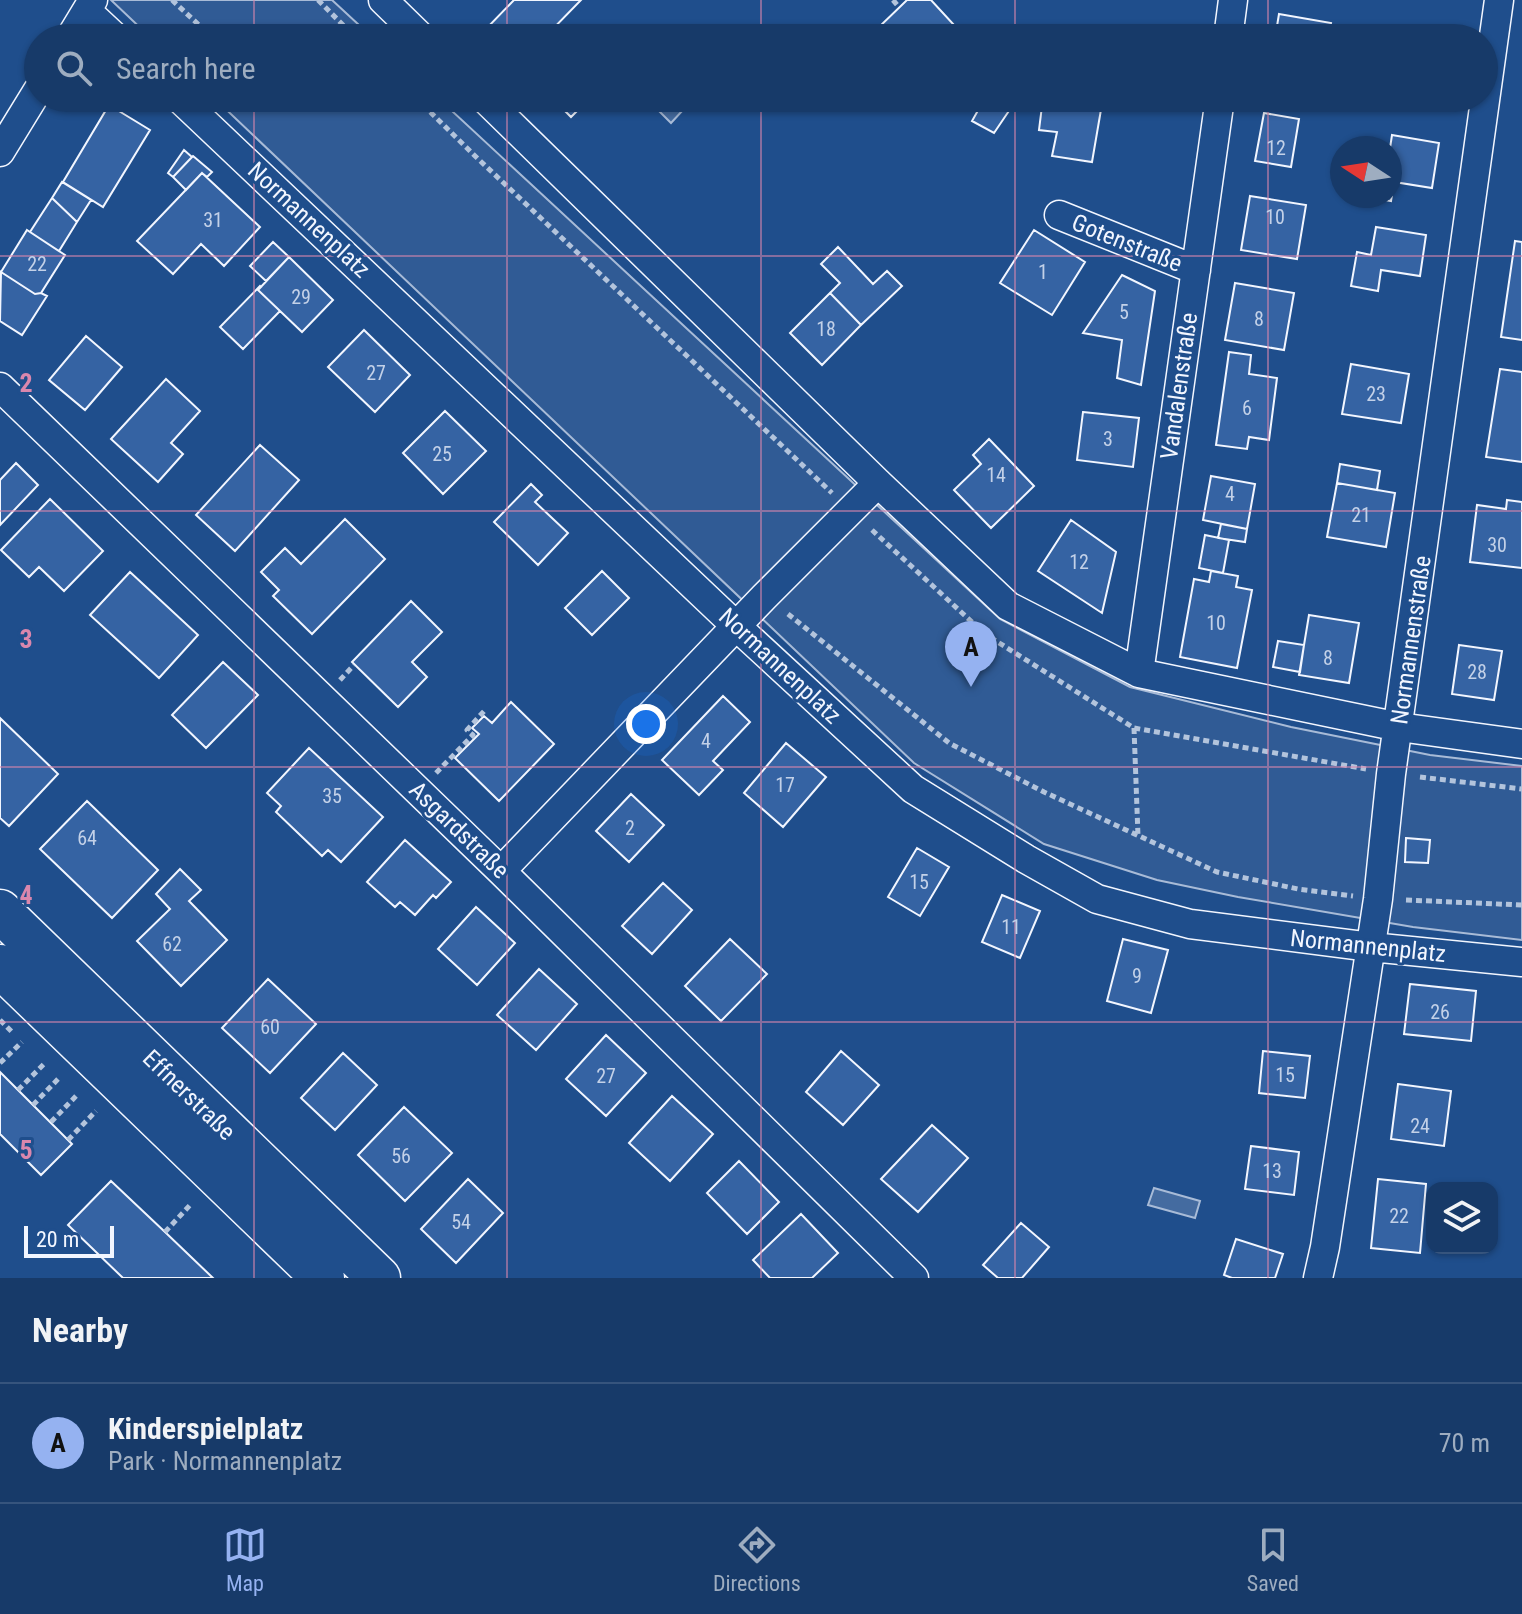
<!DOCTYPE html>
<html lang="en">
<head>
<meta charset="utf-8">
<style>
	:root { --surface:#173a69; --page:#244571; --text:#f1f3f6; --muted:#9eadc0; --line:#36547d; --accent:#95b2f1 }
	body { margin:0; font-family:"Roboto Condensed",sans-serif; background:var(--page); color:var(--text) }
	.controls { position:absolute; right:24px; bottom:24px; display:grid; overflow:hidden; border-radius:16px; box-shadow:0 2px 6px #0004 }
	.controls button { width:72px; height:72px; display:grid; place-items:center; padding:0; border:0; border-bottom:2px solid var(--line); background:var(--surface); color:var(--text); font:40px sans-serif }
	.compass { position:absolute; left:1330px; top:136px; width:72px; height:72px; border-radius:50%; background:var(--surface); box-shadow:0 2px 6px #0004; rotate:282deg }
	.scale { position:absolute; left:24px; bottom:20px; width:90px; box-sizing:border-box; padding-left:8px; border:4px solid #f2f6ff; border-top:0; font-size:22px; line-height:28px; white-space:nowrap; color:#f2f6ff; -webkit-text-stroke:6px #1f4e8c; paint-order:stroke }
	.you { position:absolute; left:646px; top:724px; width:28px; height:28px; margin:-20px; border:6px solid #fff; border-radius:50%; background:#1a73e8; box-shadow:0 0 0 12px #1a73e833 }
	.badge { display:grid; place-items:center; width:52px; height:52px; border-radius:50%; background:var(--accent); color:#111; font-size:26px; font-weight:700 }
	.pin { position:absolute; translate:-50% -66px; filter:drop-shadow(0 2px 4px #0008) }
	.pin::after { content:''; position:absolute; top:42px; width:28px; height:24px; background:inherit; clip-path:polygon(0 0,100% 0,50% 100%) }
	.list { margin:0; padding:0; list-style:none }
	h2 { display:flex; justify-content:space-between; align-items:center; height:104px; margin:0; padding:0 32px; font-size:34px }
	h2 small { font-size:26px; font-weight:400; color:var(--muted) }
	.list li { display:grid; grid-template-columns:52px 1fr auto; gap:24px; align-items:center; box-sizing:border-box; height:120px; padding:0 32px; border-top:2px solid var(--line) }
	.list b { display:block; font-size:30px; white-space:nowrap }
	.list p { margin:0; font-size:26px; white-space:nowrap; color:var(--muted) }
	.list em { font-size:26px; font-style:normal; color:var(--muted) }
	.icon { flex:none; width:44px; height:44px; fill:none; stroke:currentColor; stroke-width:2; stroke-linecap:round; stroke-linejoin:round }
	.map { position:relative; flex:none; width:1522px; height:1278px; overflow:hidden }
	.search { position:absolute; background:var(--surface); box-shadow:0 2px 6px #0004; left:24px; right:24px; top:24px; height:88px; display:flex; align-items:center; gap:20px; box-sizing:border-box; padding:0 28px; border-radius:44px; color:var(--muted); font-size:30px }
	.sheet { height:224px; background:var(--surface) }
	nav { display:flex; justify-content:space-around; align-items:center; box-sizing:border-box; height:112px; border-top:2px solid var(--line); background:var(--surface); font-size:22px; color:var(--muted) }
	nav a { display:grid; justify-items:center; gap:4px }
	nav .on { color:var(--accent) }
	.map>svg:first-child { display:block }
</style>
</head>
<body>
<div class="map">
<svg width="1522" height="1278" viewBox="0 0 1522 1278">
	<rect width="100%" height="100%" fill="#1f4e8c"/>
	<path fill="#305b95" stroke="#a8bbd7" stroke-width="2" d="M111,0H332L373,38H151Z
		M214,98H438L1000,619L1130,687L1291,727L1430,755L1522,766V940L1413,927L1238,897L1157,880L1044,844L914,763Z"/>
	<path fill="#446ba0" stroke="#a8bbd7" stroke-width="2" d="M646,98H671L683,110L671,123Z
		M1154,1188L1200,1201L1195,1218L1148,1205Z"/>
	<path fill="#3563a3" stroke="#f2f6ff" stroke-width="2" d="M514,0H581L544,38H491L484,31Z
		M907,0H931L966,38H886L877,29Z
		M1279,14L1331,23L1328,38H1275Z
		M1396,30L1427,35L1442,38H1394Z
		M552,98H590L571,117Z
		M985,98H1043V102L1017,99L994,133L972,121Z
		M1043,98H1103L1092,162L1052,156L1057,132L1039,130Z
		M109,105L150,130L103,207L63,182Z
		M1264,113L1299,119L1291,167L1255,161Z
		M1392,135L1439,143L1432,188L1394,182L1391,201L1363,196H1390V148Z
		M184,150L192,157L173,177L168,173Z
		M193,156L212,172L207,177L202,173L186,190L173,177Z
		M202,173L260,227L224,266L201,244L173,274L137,241Z
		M62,182L91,200L77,222L52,198Z
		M1250,196L1306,205L1297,259L1241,250Z
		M52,198L77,222L59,251L30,232Z
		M1376,227L1426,235L1420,276L1381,270L1378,291L1351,286L1357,252L1371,255Z
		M27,230L65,255L41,293L35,294L1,272Z
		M1034,230L1085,262L1052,315L1000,283Z
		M1515,241L1522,242V340L1501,337Z
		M273,242L289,257L266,281L250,266Z
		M838,247L873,284L887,271L902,286L861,325L830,293L840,283L821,264Z
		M289,257L333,300L302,332L258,290Z
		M1,272L35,294L41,293L47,296L22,335L0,321Z
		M1122,275L1155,291L1141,385L1117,378L1122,340L1083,333Z
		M1235,283L1294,293L1284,350L1225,340Z
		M260,286L261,287L258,290L280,311L243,349L220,327Z
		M830,293L861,325L822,365L790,333Z
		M364,330L410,375L375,412L328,367Z
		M86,336L122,367L85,410L49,380Z
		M1229,352L1251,355L1249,374L1277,378L1269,440L1249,437L1247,449L1216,445Z
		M1351,364L1409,374L1401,423L1342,414Z
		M1500,369L1522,372V462L1486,457Z
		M166,379L200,411L171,443L183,454L158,482L111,439Z
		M445,411L486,451L443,494L403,453Z
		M1083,412L1139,418L1133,467L1077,460Z
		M989,439L1034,486L991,528L954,490L981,464L973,455Z
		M260,445L299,480L235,551L196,515Z
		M16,463L38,485L0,525V480Z
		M1340,464L1380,471L1377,490L1337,483Z
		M1211,476L1255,484L1247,529L1203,520Z
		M1337,483L1395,493L1386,547L1327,537Z
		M531,484L542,495L535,502L568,533L538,565L494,522Z
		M50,499L103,551L64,591L39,567L29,577L1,550Z
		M1507,500L1522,502V568L1470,562L1477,505L1506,509Z
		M345,519L385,559L312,634L273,596L279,590L261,572L285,548L301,564Z
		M1071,520L1116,552L1102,613L1038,571Z
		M1221,524L1247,529L1245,542L1218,538Z
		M1205,535L1229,540L1223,573L1199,568Z
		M602,571L629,598L592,635L565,608Z
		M1211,571L1238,576L1236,587L1252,590L1237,668L1180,657L1194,579L1209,582Z
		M130,572L198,635L159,678L90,615Z
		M411,601L442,632L412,662L427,677L398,707L352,662Z
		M1309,615L1359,623L1349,683L1299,675Z
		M1278,641L1304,645L1300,672L1273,667Z
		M1459,645L1502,651L1494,700L1452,694Z
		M223,662L258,695L206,748L172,715Z
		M723,696L750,722L713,761L723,770L699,795L662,760Z
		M511,702L554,744L499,801L455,758L479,734L472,728L484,716L492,723Z
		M0,718L58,774L9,826L0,818Z
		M786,743L826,777L783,827L744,793Z
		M309,748L383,817L341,862L328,850L322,856L276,812L281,806L267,793Z
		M631,794L664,825L629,862L596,831Z
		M87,801L158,870L112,918L40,849Z
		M1406,838L1430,840L1428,863L1405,862Z
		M405,840L451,882L436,898L433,895L415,915L400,902L395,907L367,882Z
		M917,848L949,867L920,916L888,897Z
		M180,869L201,890L189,901L227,940L181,986L137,941L170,909L156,894Z
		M663,883L692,910L652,954L622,926Z
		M1002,895L1040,911L1020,958L982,942Z
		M476,907L515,943L477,985L438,949Z
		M730,939L767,974L721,1021L685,986Z
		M1123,939L1168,950L1151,1013L1107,1001Z
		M539,969L577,1004L536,1050L497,1015Z
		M268,979L316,1024L270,1073L222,1028Z
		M1410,984L1476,991L1471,1041L1404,1034Z
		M606,1035L646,1073L606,1116L566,1079Z
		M841,1051L879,1085L843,1125L806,1092Z
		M1263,1051L1310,1056L1305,1098L1259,1093Z
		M343,1053L377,1085L335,1130L301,1098Z
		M0,1072L72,1144L41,1175L0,1134Z
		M1398,1084L1451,1091L1444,1146L1391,1139Z
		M672,1096L713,1134L670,1181L629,1143Z
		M404,1107L452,1153L405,1201L358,1155Z
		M932,1125L968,1158L918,1212L881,1179Z
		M1251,1146L1299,1152L1294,1195L1245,1189Z
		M739,1161L779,1202L747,1234L707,1193Z
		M468,1179L503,1213L456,1263L421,1229Z
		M1378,1179L1426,1184L1420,1253L1371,1248Z
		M111,1181L165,1232L213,1278H123L68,1225Z
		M801,1214L838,1253L812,1278H770L753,1260Z
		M1021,1223L1049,1247L1022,1278H998L983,1265Z
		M1236,1239L1283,1254L1275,1278H1232L1224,1275Z"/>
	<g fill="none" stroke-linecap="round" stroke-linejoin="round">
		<g stroke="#f2f6ff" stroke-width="31">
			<path id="minor" d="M383,0L422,38
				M87,11L116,38
				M70,38L93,0
				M1228,38L1233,0
				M179,98L736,626L913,789L1026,859L1097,899L1190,924L1371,947L1522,962
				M484,98L878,483L1008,606L1139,673L1399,727L1522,744
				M0,152L38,90
				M1059,215L1196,270
				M0,387L501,871L914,1278
				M1139,673L1220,98
				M501,871L764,597L878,483
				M1318,1278L1325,1247L1378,899L1391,774L1499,0"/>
		</g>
		<g stroke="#f2f6ff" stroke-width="45">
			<path id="primary" d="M0,911L379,1278
				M0,966L323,1278"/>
		</g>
		<path stroke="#b3c4dc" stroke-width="5" stroke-dasharray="6 4" stroke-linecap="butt" d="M172,0L213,38
			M318,0L356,38
			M893,0L899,7
			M416,98L474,155L832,493
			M872,530L985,634L1134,728L1366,769
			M788,614L949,743L1044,792L1217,872L1298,889L1353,896
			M340,680L354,665
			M1134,728L1138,836
			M436,773L473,735L467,730L486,709
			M1420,777L1522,789
			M1406,900L1522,905
			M0,1020L14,1034
			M0,1063L22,1042
			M18,1090L45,1063
			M33,1105L60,1077
			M51,1122L78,1094
			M68,1140L96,1111
			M165,1232L192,1203"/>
		<use href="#minor" stroke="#1f4e8c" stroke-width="28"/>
		<use href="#primary" stroke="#1f4e8c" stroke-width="42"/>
	</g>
	<path fill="none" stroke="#da87ad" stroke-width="2" stroke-opacity="0.55" d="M254,0V38M507,0V38M761,0V38M1015,0V38M1268,0V38M254,98V1278M507,98V1278M761,98V1278M1015,98V1278M1268,98V1278M0,256H1522M0,511H1522M0,767H1522M0,1022H1522"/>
	<g text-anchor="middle" stroke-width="6" stroke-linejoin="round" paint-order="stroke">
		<g font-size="20" fill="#c3d1e8">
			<text x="1276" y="155">12</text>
			<text x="1275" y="224">10</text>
			<text x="213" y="227">31</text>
			<text x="37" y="271">22</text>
			<text x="1043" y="279">1</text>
			<text x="301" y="304">29</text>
			<text x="1124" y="319">5</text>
			<text x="1259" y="326">8</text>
			<text x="826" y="336">18</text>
			<text x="376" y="380">27</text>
			<text x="1376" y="401">23</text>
			<text x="1247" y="415">6</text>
			<text x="1108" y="446">3</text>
			<text x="442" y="461">25</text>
			<text x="996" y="482">14</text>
			<text x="1230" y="501">4</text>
			<text x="1361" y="522">21</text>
			<text x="1497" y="552">30</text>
			<text x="1079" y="569">12</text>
			<text x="1216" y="630">10</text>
			<text x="1328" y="665">8</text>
			<text x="1477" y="679">28</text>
			<text x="706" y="748">4</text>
			<text x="785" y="792">17</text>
			<text x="332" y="803">35</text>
			<text x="630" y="835">2</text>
			<text x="87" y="845">64</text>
			<text x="919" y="889">15</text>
			<text x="1011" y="934">11</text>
			<text x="172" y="951">62</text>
			<text x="1137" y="983">9</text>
			<text x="1440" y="1019">26</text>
			<text x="270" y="1034">60</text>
			<text x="1285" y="1082">15</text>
			<text x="606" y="1083">27</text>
			<text x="1420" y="1133">24</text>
			<text x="401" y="1163">56</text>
			<text x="1272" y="1178">13</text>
			<text x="1399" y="1223">22</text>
			<text x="461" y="1229">54</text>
		</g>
		<g font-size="24" fill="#f2f6ff" stroke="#1f4e8c">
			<text transform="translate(309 220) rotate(43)" y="8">Normannenplatz</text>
			<text transform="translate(1127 243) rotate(22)" y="8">Gotenstraße</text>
			<text transform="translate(1179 386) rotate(-82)" y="8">Vandalenstraße</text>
			<text transform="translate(1411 640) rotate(-82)" y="8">Normannenstraße</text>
			<text transform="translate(780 666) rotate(43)" y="8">Normannenplatz</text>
			<text transform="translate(459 830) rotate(44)" y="8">Asgardstraße</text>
			<text transform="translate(1368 946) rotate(6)" y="8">Normannenplatz</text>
			<text transform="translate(189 1095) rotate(44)" y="8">Effnerstraße</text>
		</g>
	</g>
	<g font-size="26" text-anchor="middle" font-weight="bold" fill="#da87ad" stroke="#1f4e8c" stroke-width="6" stroke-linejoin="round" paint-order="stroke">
		<text x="26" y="392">2</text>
		<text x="26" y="648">3</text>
		<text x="26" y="904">4</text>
		<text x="26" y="1159">5</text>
	</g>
</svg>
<div class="controls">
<button><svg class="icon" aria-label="layers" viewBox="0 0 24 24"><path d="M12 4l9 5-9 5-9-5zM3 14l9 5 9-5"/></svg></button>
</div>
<svg class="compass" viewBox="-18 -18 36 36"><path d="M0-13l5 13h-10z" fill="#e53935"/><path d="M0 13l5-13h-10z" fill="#9eadc0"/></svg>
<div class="scale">20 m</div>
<div class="you"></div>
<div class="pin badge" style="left:971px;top:687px">A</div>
<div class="search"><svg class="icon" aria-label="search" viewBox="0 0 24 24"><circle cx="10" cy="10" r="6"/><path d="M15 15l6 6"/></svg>Search here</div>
</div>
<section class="sheet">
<h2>Nearby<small></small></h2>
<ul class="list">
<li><span class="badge">A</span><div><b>Kinderspielplatz</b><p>Park · Normannenplatz</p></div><em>70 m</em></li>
</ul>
</section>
<nav>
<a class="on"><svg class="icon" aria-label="map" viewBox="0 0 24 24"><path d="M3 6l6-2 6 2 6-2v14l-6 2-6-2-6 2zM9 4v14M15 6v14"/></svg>Map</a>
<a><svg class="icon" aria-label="directions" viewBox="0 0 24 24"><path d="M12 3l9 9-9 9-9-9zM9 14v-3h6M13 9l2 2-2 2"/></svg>Directions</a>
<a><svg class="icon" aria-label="saved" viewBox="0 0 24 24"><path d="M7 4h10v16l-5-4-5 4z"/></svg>Saved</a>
</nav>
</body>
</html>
